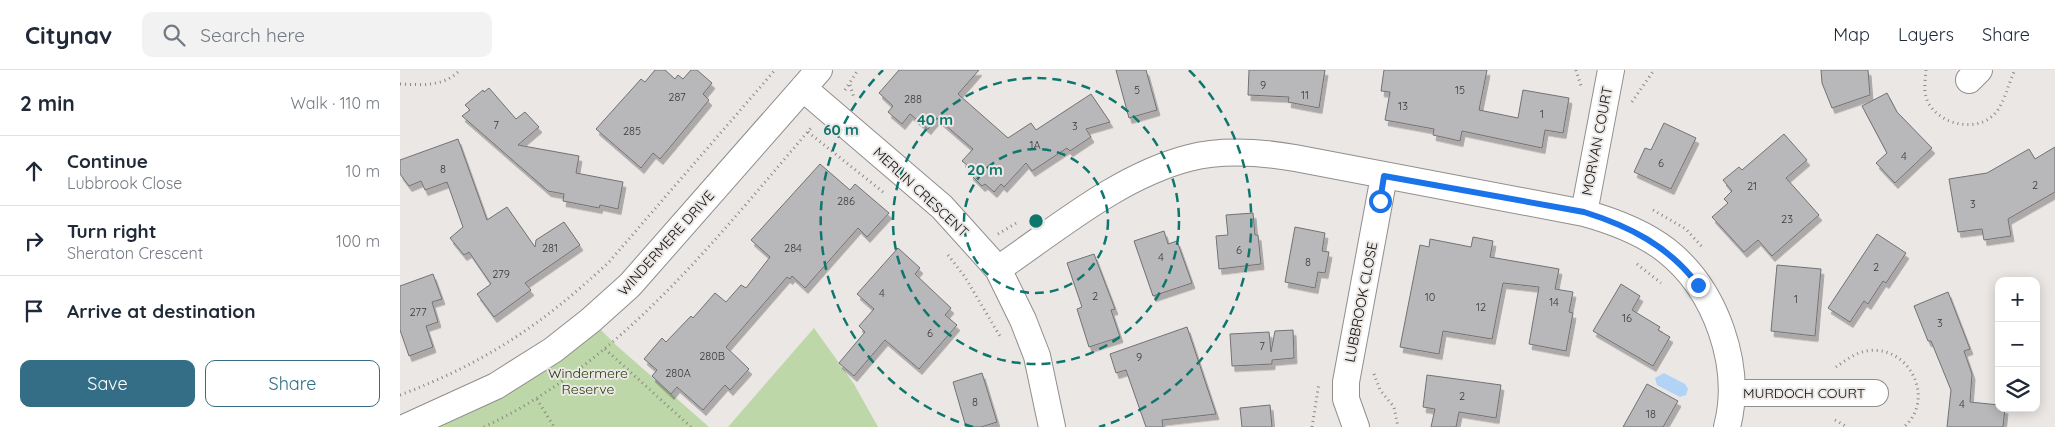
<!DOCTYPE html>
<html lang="en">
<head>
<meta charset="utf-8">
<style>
	:root { --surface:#fff; --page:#f2f2f3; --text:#1f2937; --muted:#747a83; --line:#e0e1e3; --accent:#336e86 }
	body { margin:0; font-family:Quicksand,sans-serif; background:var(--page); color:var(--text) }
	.controls { position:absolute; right:15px; bottom:15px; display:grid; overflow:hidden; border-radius:10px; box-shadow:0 2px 12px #0003 }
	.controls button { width:45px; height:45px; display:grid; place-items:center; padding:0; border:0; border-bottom:1px solid var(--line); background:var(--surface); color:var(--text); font:25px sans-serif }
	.stop { position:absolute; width:15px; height:15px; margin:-11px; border:4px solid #1a73e8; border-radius:50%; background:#fff }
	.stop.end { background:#1a73e8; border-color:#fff; box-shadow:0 1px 5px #0008 }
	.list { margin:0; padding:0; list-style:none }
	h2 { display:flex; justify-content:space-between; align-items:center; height:65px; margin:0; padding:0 20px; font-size:21px }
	h2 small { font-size:16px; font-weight:400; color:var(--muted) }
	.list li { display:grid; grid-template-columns:32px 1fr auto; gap:15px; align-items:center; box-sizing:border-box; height:70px; padding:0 20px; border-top:1px solid var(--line) }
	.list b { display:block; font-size:19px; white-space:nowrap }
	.list p { margin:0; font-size:16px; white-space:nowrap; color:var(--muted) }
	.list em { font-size:16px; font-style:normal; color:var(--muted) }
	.actions { display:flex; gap:10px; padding:15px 20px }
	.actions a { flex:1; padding:11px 0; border:1px solid var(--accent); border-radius:10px; text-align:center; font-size:18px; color:var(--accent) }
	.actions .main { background:var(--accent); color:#fff }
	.icon { flex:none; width:28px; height:28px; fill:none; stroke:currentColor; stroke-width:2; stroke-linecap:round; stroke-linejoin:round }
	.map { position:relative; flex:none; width:1655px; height:357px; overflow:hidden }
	header { display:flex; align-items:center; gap:30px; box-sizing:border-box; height:70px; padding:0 25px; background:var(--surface); border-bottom:1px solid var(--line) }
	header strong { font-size:24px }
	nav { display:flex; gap:28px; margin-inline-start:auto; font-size:18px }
	.search { width:350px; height:45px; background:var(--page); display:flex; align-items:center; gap:12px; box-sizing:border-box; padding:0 18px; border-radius:10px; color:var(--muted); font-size:19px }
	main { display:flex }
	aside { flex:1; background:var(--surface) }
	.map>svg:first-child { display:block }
</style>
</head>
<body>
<header>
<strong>Citynav</strong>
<div class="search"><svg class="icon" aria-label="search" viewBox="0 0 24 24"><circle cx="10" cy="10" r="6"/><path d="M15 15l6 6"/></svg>Search here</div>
<nav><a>Map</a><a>Layers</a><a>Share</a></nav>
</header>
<main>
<aside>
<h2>2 min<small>Walk · 110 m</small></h2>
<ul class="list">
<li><svg class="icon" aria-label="ahead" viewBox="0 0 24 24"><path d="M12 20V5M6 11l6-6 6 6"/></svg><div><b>Continue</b><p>Lubbrook Close</p></div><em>10 m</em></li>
<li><svg class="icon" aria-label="right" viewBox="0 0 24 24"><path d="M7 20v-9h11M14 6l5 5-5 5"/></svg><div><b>Turn right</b><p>Sheraton Crescent</p></div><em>100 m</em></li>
<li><svg class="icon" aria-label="arrive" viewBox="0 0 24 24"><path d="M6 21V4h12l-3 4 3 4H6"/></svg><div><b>Arrive at destination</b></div></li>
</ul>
<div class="actions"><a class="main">Save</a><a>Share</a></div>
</aside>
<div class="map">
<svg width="1655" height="357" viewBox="0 0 1655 357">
	<defs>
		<filter id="shadow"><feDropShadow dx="3" dy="5.5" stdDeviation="0" flood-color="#0004"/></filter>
	</defs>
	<rect width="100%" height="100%" fill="#ebe7e5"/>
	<path fill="#bdd7a9" d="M191,250L216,275L309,357H7Z
		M414,258L454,314L478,357H328Z"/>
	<path fill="#b1d3f6" d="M1264,303L1285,314L1288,319L1286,325L1280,327L1257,315L1255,308Z"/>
	<path fill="#b8b7ba" stroke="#727275" filter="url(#shadow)" d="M255,0H265L275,9L278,5L283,9L291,0H297L312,13L303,24L309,30L276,70L260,89L253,83L241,98L196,59L241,9L245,12Z
		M499,0H579L558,24L608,68L631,53L636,60L691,24L710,52L686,59L691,67L670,81L667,78L632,101L626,93L604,117L601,114L594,122L585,114L582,116L570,104L573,100L562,91L573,79L537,48L528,59L510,44L502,54L488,42L493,36L479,23Z
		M716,0H746L757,40L729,48Z
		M849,0H925L919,38L888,32L889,27L848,25Z
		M984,0H1087L1079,40L1118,48L1123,20L1169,28L1163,63L1145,60L1142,78L1062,61L1060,71L1033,65L1034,59L985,50L990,22L981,21Z
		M1421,0H1468L1470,25L1432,38L1422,13Z
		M89,18L116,49L125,42L139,57L118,75L179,86L176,103L223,112L218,139L200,135L199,138L163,131L164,124L148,121L62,46L70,40L65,35L83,20L84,22Z
		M1487,23L1497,42L1532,78L1495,113L1476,93L1487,83L1462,36Z
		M1264,53L1296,68L1271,119L1234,102L1245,78L1251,80Z
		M1384,64L1407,90L1386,108L1419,145L1372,186L1358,170L1344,182L1312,147L1328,133L1324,129L1332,121L1323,110L1339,97L1342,100Z
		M58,69L87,150L107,137L135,177L136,170L164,152L180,175L125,213L131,220L94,247L77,224L91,214L69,182L64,185L50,168L63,157L47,112L25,120L21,111L9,116L0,104V90Z
		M1655,77V122L1608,149L1611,166L1584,170L1582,159L1558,162L1549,109L1587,103L1629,79L1635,89Z
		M420,94L450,120L455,114L489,143L467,167L458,158L405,218L392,206L390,209L387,207L326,277L349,299L330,320L325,315L303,340L277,317L271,324L252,306L257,300L244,289L262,268L266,272L291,246L293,248L315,223L326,232L341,215L346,218L370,187L351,170Z
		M853,143L855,165H858L861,194L819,199L816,166L828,165L826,145Z
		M895,157L925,163L922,181L929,182L925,203L918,202L915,218L885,212Z
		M764,161L768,174L777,171L792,213L753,226L734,171Z
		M1477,164L1506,183L1486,213L1483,211L1468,234L1464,231L1450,252L1428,238Z
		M1073,167L1093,171L1090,187L1159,199L1155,219L1173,222L1169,242L1173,243L1166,281L1129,274L1139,217L1103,213L1092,269L1043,261L1039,284L1000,277L1020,175L1029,177L1030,169L1071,177Z
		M498,178L520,198L515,204L551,238L545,245L557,255L519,299L485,270L454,306L439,293L465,262L459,256L474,239L457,224Z
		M694,184L715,239L711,240L720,267L689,277L677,239L682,237L667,193Z
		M1377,195L1421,199L1415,266L1371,261Z
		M33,204L42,229L32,232L38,252L26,256L33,277L9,286L0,260V216Z
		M1221,214L1240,226L1232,240L1260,257L1258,260L1270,267L1253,296L1193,261Z
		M1548,222L1570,279L1564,281L1572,304L1570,332L1599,335V338H1605L1603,357H1547L1551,320L1531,271H1528L1514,236Z
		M787,257L816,344L762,350L763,357H746L726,300L716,303L710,284Z
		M893,260L894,288L872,290V294L832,296L830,264L869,262L871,282L875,261Z
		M582,303L597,352L581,357H566L553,312Z
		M1027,305L1101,315L1096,348L1059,342L1056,357H1031L1035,339L1023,337Z
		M1247,314L1278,331L1263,357H1223Z
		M870,335L872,357H842L840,338Z"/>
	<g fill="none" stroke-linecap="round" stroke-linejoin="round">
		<g stroke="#918e8d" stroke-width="28">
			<path id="minor" d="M1569,10L1579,0
				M403,18L542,137L598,199L623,250L637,286L652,357
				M1184,143L1211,0
				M598,199C657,159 719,106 789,88C823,79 860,82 895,88L1184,143C1213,151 1243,162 1267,181C1316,220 1343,296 1327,357
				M1333,323H1475
				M6,357L96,316L153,280L191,250L230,215L419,0
				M956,357L946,329V312L984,106"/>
		</g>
		<path stroke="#8a8786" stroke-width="3" stroke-dasharray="1 4" stroke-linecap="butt" d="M1176,0L1181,16
			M1526,0C1525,11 1523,24 1529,34C1541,54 1572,61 1590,48C1605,37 1607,15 1615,0
			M0,14C22,15 44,17 60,0
			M450,15L454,28
			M445,20L458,0
			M1232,32L1254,0
			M408,62L483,122
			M1253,140L1286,159L1303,178
			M598,164L618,152
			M548,185L565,207L601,268
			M1237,194L1261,213
			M205,279L291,357
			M1436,297C1443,292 1451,286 1459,283C1504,267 1539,326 1504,357
			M974,304L980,320L994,337L998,357
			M0,325C85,293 143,254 209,192L375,0
			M137,329L154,357
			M1435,350L1447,357
			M84,357C220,293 315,170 411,58
			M912,357L919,313"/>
		<use href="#minor" stroke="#fff" stroke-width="26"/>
	</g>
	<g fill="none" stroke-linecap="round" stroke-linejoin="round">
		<path stroke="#1a73e8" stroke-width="6" d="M980,131L984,106L1184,142C1229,156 1269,176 1298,215"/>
	</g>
	<g fill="none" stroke="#0f766e" stroke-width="2.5" stroke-dasharray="9 6">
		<circle cx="636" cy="151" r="72"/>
		<circle cx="636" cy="151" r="143"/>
		<path d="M573 357A215 215 0 0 1 483 0M789 0A215 215 0 0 1 699 357"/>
	</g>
	<g text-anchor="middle" stroke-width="4" stroke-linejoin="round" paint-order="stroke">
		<g font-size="11" fill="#3a3939">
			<text x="863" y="19">9</text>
			<text x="737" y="24">5</text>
			<text x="1060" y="24">15</text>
			<text x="905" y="29">11</text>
			<text x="277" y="31">287</text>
			<text x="513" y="33">288</text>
			<text x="1003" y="40">13</text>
			<text x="1142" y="48">1</text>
			<text x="96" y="59">7</text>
			<text x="675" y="60">3</text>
			<text x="232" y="65">285</text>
			<text x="635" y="79">1A</text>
			<text x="1504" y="90">4</text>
			<text x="1261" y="97">6</text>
			<text x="43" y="103">8</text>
			<text x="1635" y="119">2</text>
			<text x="1352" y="120">21</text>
			<text x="446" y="135">286</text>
			<text x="1573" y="138">3</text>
			<text x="1387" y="153">23</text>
			<text x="150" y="182">281</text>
			<text x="393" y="182">284</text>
			<text x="839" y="184">6</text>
			<text x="761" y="191">4</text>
			<text x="908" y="196">8</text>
			<text x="1476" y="201">2</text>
			<text x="101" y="208">279</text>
			<text x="482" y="227">4</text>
			<text x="695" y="230">2</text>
			<text x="1030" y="231">10</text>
			<text x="1396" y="233">1</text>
			<text x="1154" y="236">14</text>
			<text x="1081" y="241">12</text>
			<text x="18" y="246">277</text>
			<text x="1227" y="252">16</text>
			<text x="1540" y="257">3</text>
			<text x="530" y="267">6</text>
			<text x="862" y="280">7</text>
			<text x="312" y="290">280B</text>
			<text x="739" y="291">9</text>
			<text x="278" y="307">280A</text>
			<text x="1062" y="330">2</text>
			<text x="575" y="336">8</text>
			<text x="1562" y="338">4</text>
			<text x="1251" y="348">18</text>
		</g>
		<g font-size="14" fill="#100f0e" stroke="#ebe7e5">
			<text transform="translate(1197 71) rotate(-79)" y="5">MORVAN COURT</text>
			<text transform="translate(521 122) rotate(43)" y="5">MERLIN CRESCENT</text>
			<text transform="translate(266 173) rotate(-48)" y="5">WINDERMERE DRIVE</text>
			<text transform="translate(961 232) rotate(-79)" y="5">LUBBROOK CLOSE</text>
			<text x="1404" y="328">MURDOCH COURT</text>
		</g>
		<g font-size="14" fill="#1c3500" stroke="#ebe7e5">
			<text x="188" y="308">Windermere<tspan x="188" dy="16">Reserve</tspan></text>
		</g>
	</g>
	<circle cx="636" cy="151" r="8" fill="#0f766e" stroke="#ebe7e5" stroke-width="2.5"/>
	<g font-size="15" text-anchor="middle" font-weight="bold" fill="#0f766e" stroke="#ebe7e5" stroke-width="4" stroke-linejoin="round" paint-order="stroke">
		<text x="535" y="55">40 m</text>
		<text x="441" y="65">60 m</text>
		<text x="585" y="105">20 m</text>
	</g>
</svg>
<div class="controls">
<button>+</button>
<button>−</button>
<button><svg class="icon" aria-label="layers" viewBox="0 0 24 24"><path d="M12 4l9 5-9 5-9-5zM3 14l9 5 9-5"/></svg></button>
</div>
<div class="stop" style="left:980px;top:131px"></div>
<div class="stop end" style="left:1298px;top:215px"></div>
</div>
</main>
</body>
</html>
